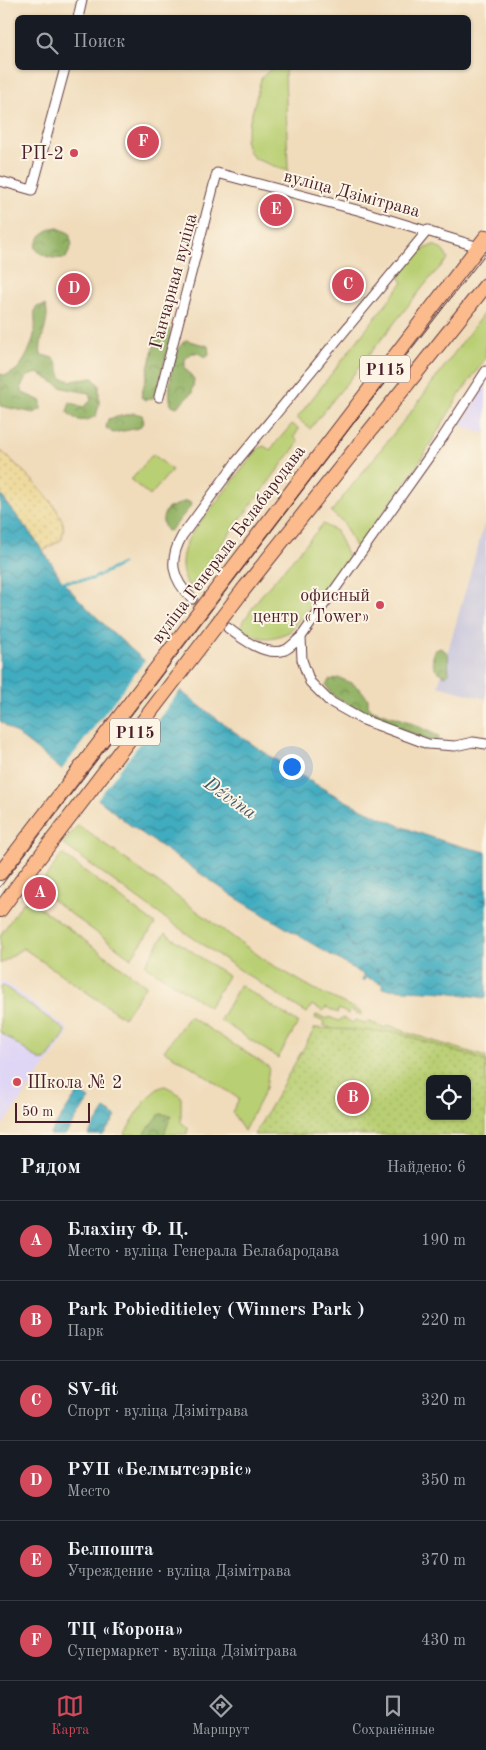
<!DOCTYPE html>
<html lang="ru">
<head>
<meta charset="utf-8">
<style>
	:root { --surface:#171b24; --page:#20242c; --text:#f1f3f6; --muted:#9ea1a6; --line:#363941; --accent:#d1495b }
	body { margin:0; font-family:"Old Standard TT",serif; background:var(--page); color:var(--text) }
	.controls { position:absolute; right:15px; bottom:15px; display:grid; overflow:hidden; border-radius:8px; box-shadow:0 1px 4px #0004 }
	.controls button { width:45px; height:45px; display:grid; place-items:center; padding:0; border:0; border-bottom:1px solid var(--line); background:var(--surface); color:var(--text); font:25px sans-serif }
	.scale { position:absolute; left:15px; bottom:12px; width:75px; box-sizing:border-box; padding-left:5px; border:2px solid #4a1f2b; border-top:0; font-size:14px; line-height:18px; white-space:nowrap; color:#4a1f2b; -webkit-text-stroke:4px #fcf5e5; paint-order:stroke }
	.you { position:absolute; left:291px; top:766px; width:18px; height:18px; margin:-12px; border:4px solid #fff; border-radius:50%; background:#1a73e8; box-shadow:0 0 0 8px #1a73e833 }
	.badge { display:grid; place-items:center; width:32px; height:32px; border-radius:50%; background:var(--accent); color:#fff; font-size:16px; font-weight:700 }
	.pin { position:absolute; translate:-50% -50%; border:2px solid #fff; box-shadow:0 1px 5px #0006 }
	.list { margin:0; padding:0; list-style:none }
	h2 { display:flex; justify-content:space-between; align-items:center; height:65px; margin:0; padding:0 20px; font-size:21px }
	h2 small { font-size:16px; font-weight:400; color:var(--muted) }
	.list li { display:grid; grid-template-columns:32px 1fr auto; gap:15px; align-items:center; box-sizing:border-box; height:80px; padding:0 20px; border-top:1px solid var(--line) }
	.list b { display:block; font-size:19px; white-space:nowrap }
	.list p { margin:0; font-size:16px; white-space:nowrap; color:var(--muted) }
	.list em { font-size:16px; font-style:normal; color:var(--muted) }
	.icon { flex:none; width:28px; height:28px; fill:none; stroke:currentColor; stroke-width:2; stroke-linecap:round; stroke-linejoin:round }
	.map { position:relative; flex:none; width:486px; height:1135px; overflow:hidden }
	.search { position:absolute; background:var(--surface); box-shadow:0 1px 4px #0004; left:15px; right:15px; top:15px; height:55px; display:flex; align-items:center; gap:12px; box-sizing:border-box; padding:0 18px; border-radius:8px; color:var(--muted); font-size:19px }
	.sheet { height:545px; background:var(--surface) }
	nav { display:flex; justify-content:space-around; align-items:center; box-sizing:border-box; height:70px; border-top:1px solid var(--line); background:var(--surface); font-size:14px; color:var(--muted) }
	nav a { display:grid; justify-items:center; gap:2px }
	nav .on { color:var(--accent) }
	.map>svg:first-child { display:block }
</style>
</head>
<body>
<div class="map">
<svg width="486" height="1135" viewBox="0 0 486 1135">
	<defs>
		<pattern id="forest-crowns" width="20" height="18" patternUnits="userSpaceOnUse" patternTransform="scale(1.25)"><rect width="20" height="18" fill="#92b265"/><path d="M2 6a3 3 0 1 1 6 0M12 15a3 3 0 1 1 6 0" fill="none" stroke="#799053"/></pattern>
		<pattern id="sand-dots" width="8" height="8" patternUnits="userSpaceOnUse" patternTransform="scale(1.25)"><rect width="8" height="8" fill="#eeda9e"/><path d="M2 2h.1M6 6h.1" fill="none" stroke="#cebb88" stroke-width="1.8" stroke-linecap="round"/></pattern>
		<pattern id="park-dots" width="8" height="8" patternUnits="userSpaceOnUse" patternTransform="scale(1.25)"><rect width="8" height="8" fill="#b9cf73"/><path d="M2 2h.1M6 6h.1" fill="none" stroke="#a1b164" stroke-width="1.8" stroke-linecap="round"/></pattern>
		<pattern id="water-waves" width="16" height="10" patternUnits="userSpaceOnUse" patternTransform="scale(1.25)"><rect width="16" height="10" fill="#40acbf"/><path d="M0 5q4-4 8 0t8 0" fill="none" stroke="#388b9b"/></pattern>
	</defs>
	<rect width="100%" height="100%" fill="#fcf5e5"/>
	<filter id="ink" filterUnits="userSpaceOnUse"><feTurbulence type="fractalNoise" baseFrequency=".02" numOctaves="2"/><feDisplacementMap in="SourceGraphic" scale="10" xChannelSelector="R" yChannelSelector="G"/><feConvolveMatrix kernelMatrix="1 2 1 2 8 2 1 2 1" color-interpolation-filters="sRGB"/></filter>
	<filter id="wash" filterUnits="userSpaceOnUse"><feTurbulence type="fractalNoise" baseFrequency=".0096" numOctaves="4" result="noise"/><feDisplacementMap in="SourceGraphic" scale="20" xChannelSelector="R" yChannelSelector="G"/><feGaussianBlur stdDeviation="1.12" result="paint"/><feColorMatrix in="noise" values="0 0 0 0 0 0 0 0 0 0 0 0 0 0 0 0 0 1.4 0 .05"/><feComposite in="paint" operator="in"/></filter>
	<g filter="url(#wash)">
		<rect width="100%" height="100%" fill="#f0dcbb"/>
		<path fill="#dfd5f5" d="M486,384V434L461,426Z
			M4,981L67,1028L68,1034L0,1129V982Z"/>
		<path fill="#c3c1db" d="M486,518V699L438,686Z"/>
		<path fill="#b9cf73" stroke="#82774f" d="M271,68H285L288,171L255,159L249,152L245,140L261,79Z
			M433,245C441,248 444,251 448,259L431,277L310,429L297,418L403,282L399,277L419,252Z
			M486,310V358L460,394L417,466L356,549L343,522L331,512L410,413Z
			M292,424L299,429L294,437L299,442L208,562L210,566L189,587C178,569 181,553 191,534L259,448L264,446L270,450Z
			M153,454L172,470L150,496L131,480Z
			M323,524L336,531L349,558L289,632C268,641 259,640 239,628L259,598Z
			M78,825L269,963L316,990L362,1012L361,1015L350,1010L348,1014L339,1009L337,1013L326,1007L323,1011L312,1005L307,1013C223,961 143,903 63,844Z
			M62,854L155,924L131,958L44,894L47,889L41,884Z
			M29,900L146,985L124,1018L23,948L0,964V936L23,902Z
			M165,933L228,976L209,1007L145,965Z
			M240,985L298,1023L278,1058L220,1020Z
			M4,986L65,1030V1034L46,1060H39L0,1032V987Z
			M316,1015L328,1019L329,1017L339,1021L342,1018L353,1023L355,1020L365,1024L367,1021L385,1028L389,1025L411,1034L486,1057V1083L381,1051L323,1025L324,1022L315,1018Z
			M189,1016L269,1067L266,1088L244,1131L232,1112L239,1099L192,1067L164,1051Z
			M165,1086L173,1090L181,1096V1122L188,1128L187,1134L124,1135C132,1122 149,1088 165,1086Z"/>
		<path fill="url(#forest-crowns)" stroke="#6e6848" d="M56,227L69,233L72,245L66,258C53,259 44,258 35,248C38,236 44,231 56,227Z
			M45,305C52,321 38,338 41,355C59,358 57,362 61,378L72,381L93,378L99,385V405L96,416C83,423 78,422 67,412L70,402L83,407L91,401L89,393L63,388L38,373L28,376L21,386L23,393L41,401V409L34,413L0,406V374C19,381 33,345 35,330C36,321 33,316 36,307Z
			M162,326L170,329L171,335L159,385L152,399L145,400L141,397L156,337Z
			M186,340L208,346L209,354L205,357L198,353H192L185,359V368L194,379L192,393L177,407L171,405C167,389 172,349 186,340Z
			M134,413L142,415L144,422L139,428L113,433L106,428L108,419Z
			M186,501L191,503L190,507L171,530L167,531C161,523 162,517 167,509Z
			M440,648L448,653L449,673L445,676C433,669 431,664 434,651Z
			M339,678L352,683L362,691L368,699V705L372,710L407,721L438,736L439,739L435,742L422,738L376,719L333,696L326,685L329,680Z
			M160,1114L171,1115L164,1135H143Z"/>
		<path fill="url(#sand-dots)" stroke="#9c7c64" d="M0,450C18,466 57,500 63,524C64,528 62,535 62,539L43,551L0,494Z"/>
		<path fill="url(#park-dots)" stroke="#82774f" fill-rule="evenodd" d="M315,1028L395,1032L486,1061V1135H254ZM430,1079H467V1116H430Z"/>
		<path fill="url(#water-waves)" stroke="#456675" d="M0,494C16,515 33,536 48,558C54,566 58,576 64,583C101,625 144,661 187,696C275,765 375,829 486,852V998L446,992L385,989L382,988L383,984L366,977L364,981L362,980L364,975L233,896L185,863L130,825L36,749L0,721Z
			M78,1092L89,1099L65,1135H49Z
			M105,1109L116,1117L103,1135H88Z"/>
		<path fill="#f0dcbb" d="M146,659L182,688L96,801L60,772Z"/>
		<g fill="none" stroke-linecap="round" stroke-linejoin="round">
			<path stroke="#40acbf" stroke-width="3" d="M59,582L92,579L122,564"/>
			<path stroke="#465766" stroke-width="1" stroke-dasharray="6 5" stroke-linecap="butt" d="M486,901L370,865L344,872L334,884L329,902L351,945L377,969V975L392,979L409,980L427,969L442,967L486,979"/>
		</g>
	</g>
	<g filter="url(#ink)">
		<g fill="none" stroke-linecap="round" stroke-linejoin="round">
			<path stroke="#cfb69e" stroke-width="9" stroke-dasharray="9 4.5" stroke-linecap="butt" d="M192,599L222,623"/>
			<g stroke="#633b41" stroke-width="11">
				<path id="street" d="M78,18L82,0
					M0,181L32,190L65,68
					M159,397L217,173L361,211L482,248
					M192,599C172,579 168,561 182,536L237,461L428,230
					M228,628C242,639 266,657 285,650C290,648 296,641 301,637L443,437L486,371
					M301,637L302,660L310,682L329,701L361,719L428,744L455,746L473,742L486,744"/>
			</g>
			<g stroke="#633b41" stroke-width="16">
				<path id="primary" d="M227,576L486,237
					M244,589L486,285
					M0,873L8,863
					M0,910L25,876"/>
			</g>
			<use href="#street" stroke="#fff" stroke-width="9"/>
			<use href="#primary" stroke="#fbbb8c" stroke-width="14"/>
			<path stroke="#4a1f2b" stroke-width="1" d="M0,887L366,407L486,253"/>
			<g stroke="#633b41" stroke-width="16" stroke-linecap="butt">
				<path id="primary-bridge" d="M8,863L227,576
					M25,876L244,589"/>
			</g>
			<use href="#primary-bridge" stroke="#fbbb8c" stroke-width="14"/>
		</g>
	</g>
	<g fill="#d1495b" stroke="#fcf5e5" stroke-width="2">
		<circle cx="74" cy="153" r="5"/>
		<circle cx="380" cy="605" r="5"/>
		<circle cx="17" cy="1082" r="5"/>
	</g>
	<g text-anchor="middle" stroke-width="4" stroke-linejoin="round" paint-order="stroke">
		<g fill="#fcf5e5" stroke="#7f5f63" stroke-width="1">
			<rect x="360" y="355.5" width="50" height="27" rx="4"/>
			<rect x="110" y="718.5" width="50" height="27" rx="4"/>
		</g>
		<g font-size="16" font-weight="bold" fill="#4a1f2b">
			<text x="385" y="375">Р115</text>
			<text x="135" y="738">Р115</text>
		</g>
		<g font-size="18" fill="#4a1f2b" stroke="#fcf5e5" text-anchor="end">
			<text x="64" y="159">РП-2</text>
			<text x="370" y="601">офисный<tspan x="370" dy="21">центр «Tower»</tspan></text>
			<text x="27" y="1088" text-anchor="start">Школа № 2</text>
		</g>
		<g font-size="18" fill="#4a1f2b" stroke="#fcf5e5">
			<text transform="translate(352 193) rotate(15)" y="6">вуліца Дзімітрава</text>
			<text transform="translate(173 281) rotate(-75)" y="6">Ганчарная вуліца</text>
			<text transform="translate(228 544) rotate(-53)" y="6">вуліца Генерала Белабародава</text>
		</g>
		<g font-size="19" font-style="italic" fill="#465766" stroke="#fcf5e5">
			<text transform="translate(231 797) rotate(35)" y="7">Dźvina</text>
		</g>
	</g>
</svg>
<div class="controls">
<button><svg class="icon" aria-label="locate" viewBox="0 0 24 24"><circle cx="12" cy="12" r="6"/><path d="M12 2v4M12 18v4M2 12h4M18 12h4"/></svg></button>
</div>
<div class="scale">50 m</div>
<div class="you"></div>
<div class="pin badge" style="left:40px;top:893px">A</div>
<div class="pin badge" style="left:353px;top:1098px">B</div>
<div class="pin badge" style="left:348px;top:285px">C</div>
<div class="pin badge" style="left:74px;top:289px">D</div>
<div class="pin badge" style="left:276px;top:210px">E</div>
<div class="pin badge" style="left:143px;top:142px">F</div>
<div class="search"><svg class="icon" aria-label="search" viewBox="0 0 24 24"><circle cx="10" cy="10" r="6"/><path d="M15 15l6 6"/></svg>Поиск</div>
</div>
<section class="sheet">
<h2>Рядом<small>Найдено: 6</small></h2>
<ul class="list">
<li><span class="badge">A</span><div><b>Блахіну Ф. Ц.</b><p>Место · вуліца Генерала Белабародава</p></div><em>190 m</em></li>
<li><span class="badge">B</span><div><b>Park Pobieditieley (Winners Park )</b><p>Парк</p></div><em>220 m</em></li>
<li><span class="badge">C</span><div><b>SV-fit</b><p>Спорт · вуліца Дзімітрава</p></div><em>320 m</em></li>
<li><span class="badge">D</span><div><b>РУП «Белмытсэрвіс»</b><p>Место</p></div><em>350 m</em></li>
<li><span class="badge">E</span><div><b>Белпошта</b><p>Учреждение · вуліца Дзімітрава</p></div><em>370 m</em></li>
<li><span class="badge">F</span><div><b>ТЦ «Корона»</b><p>Супермаркет · вуліца Дзімітрава</p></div><em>430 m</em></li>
</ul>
</section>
<nav>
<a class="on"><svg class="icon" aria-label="map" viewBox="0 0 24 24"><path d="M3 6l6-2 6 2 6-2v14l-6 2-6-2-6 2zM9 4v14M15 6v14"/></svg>Карта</a>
<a><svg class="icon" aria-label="directions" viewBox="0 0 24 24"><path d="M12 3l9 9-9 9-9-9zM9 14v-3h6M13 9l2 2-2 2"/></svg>Маршрут</a>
<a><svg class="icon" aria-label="saved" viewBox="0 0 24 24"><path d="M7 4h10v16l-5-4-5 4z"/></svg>Сохранённые</a>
</nav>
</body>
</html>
